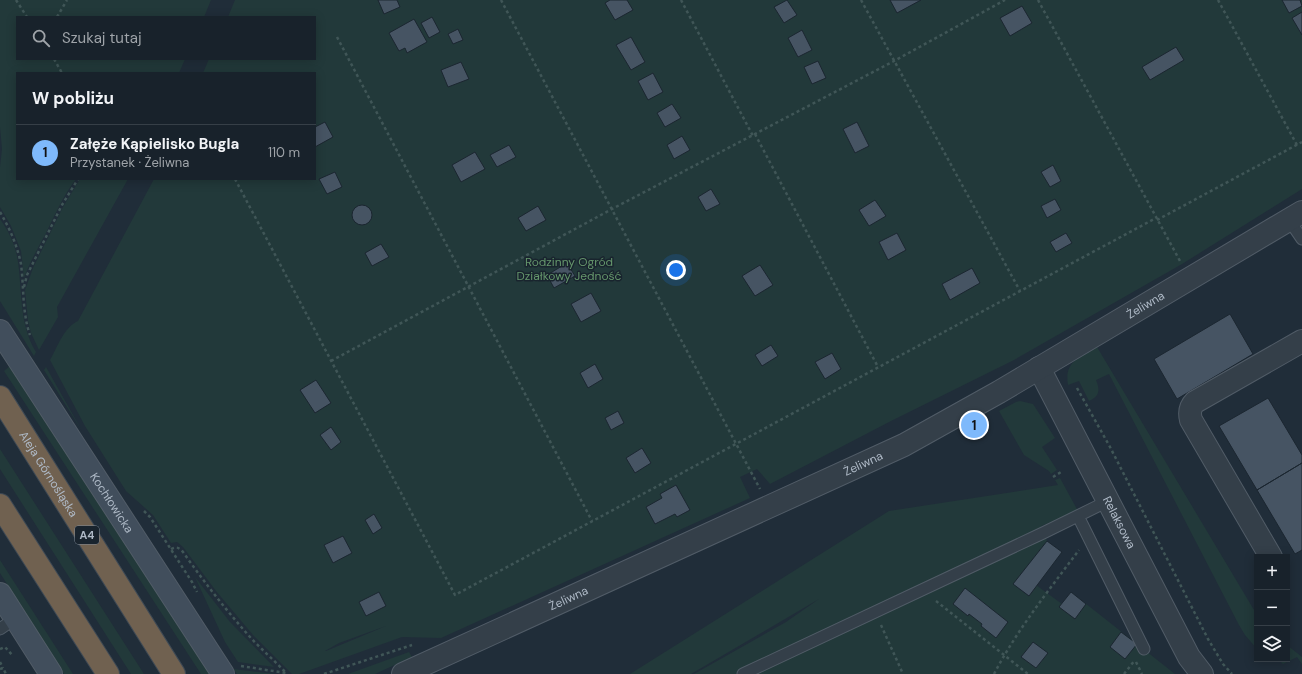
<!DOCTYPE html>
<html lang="pl">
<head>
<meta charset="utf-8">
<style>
	:root { --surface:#18222b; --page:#212a33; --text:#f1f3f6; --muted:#9fa4a9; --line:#363f47; --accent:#7eb9fb }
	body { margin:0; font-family:"DM Sans",sans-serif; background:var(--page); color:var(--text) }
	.controls { position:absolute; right:12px; bottom:12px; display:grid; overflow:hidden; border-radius:0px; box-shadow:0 2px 10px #0003 }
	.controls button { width:36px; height:36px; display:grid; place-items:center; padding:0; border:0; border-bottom:1px solid var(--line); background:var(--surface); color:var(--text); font:20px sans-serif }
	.you { position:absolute; left:676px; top:270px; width:14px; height:14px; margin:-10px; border:3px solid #fff; border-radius:50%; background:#1a73e8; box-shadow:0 0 0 6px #1a73e833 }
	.badge { display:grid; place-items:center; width:26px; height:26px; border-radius:50%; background:var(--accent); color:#111; font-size:13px; font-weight:700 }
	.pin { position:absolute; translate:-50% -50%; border:2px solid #fff; box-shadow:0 1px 4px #0006 }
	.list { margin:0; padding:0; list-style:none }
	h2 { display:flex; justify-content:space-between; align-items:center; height:52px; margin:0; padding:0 16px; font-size:17px }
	h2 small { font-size:13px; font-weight:400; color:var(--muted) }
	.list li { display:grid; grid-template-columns:26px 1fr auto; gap:12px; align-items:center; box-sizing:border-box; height:56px; padding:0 16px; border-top:1px solid var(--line) }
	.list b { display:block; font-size:15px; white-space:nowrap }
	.list p { margin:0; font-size:13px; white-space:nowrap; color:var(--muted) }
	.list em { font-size:13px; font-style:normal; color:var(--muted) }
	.icon { flex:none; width:22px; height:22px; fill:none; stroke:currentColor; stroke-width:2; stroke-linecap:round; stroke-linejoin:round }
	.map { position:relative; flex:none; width:1302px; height:674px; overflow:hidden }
	.search { position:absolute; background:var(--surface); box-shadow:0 2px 10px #0003; left:16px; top:16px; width:300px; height:44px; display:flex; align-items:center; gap:10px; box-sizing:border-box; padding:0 14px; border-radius:0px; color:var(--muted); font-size:15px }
	.panel { position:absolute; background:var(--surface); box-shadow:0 2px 10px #0003; left:16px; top:72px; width:300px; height:108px; border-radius:0px }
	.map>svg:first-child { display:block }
</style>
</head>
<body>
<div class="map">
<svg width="1302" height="674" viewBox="0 0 1302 674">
	<rect width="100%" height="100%" fill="#202d39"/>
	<path fill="#22393a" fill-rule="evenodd" d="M0,0H211L204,17H17V59H185L179,73H17V179H76C63,196 55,215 46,233C38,248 30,262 24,278L21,251L11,226L0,207V167L2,149L0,127Z
		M235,0H1302V189L1182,264L1014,360L891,421L770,484L757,469L740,477L750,498L441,638L402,637L299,674H292L253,635L216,591L183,547L177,542L171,543L153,515L126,491L85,426L50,360C57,348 64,327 78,321L154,179H315V73H203L209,59H315V17H228ZM386,626L326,651H325L339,643Z
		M80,179H128L57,307L58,317L39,350L31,333L28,321L25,290L33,268L63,207Z
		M0,219C8,230 14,242 17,256C23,288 18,323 36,352L34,356L0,301Z
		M1097,347L1257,615V649L1245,635L1239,625L1109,374L1096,380C1100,390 1100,396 1089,401L1079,381L1068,385C1064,362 1079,357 1097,347Z
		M11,365L210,674H201L4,371Z
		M46,367L82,431L44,370Z
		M1020,401L1033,404L1055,438L1042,447L1057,470L1051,474L1049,471L1024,455L999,411L1016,402Z
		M0,449L144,674H131L0,469Z
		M1060,478L1078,511L1041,526L1047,541L1062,552L1036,585L1062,604L1071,592L1175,674H694L786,622L819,599L691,674H630L889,511L1058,485L1055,480Z
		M0,560L73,674H64L0,573Z
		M195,577L230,622L274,667L238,662L225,642Z
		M1287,645L1302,657V664L1297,657L1283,664L1278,659H1287Z
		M409,652L412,657L375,674H348Z
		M233,669L275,674H277H237Z"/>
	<path fill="#465463" stroke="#1b2630" d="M378,0H397L400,7L384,14Z
		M610,0H627L633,10L615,20L605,3Z
		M787,0L797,15L784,23L774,7Z
		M890,0H921L897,13Z
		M1282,0H1300L1302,6L1289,13Z
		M1022,6L1032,23L1010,36L1000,18Z
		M1302,12V35L1292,18Z
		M432,17L440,32L429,38L421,23Z
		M414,19L427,42L407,53L405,48L399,51L389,33Z
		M458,29L463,40L453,44L448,34Z
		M802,30L812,50L798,57L788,38Z
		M631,37L645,62L631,70L616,45Z
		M1176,47L1184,60L1150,80L1142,67Z
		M818,61L826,78L812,84L804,67Z
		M461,62L469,79L448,87L441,70Z
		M653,73L663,92L648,100L638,81Z
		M672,104L681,118L665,127L657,113Z
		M325,122L333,137L315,147V127Z
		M857,122L869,146L855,153L843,129Z
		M682,136L690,150L674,159L667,145Z
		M509,145L516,157L497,167L490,155Z
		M475,152L485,169L461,182L452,165Z
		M1053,165L1061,181L1050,187L1041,172Z
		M335,172L342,187L327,194L319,179Z
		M711,189L720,204L706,211L698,197Z
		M1055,199L1061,210L1047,218L1041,206Z
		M875,200L886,216L869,226L859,210Z
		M352 215a10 10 0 1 1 20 0a10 10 0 1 1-20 0Z
		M538,206L546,220L526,231L518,218Z
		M897,233L906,250L888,260L879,242Z
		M1066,233L1072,243L1056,252L1050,242Z
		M381,244L389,257L372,266L365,253Z
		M567,263L575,276L554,288L547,275Z
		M760,265L773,285L755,296L742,276Z
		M972,268L980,283L950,300L942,284Z
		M591,293L601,311L581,322L571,304Z
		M1230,314L1253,354L1177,399L1154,359Z
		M771,345L778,356L762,366L755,355Z
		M832,353L841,369L825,379L815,362Z
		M595,364L603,379L588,388L580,373Z
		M316,380L331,403L315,413L300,390Z
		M1268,398L1302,455V463L1257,490L1219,426Z
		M618,411L624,423L611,430L605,418Z
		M331,427L341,442L331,450L320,435Z
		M642,448L651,463L635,473L626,458Z
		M1302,463V550L1295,554L1257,490Z
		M676,485L690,510L677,517L675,514L655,524L646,507L662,498L660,494Z
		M374,514L382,528L373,534L365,520Z
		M343,536L352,553L333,563L324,545Z
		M1047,541L1062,552L1029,596L1013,584Z
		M965,588L1008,622L996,638L981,626L982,624L969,614L968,616L953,604Z
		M379,592L386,606L366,616L359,602Z
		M1071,592L1086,604L1075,619L1059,607Z
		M1121,632L1137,644L1125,659L1110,647Z
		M1033,642L1048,653L1036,668L1021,657Z"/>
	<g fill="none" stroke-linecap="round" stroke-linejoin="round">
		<g stroke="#515c67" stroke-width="13">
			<path id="service" d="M1289,220L1302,239
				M1078,516L1144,649
				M0,629L16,618
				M743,674L1043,533L1108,501"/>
		</g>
		<g stroke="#515c67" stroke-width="24">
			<g id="minor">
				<path id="s1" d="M1039,368L1189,657L1202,674"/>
				<path d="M1271,557L1191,420C1189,412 1190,407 1195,402L1302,341"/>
				<path id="s2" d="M403,674L904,445L999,392L1302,212"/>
			</g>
		</g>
		<g stroke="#515c67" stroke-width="24">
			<g id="secondary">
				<path id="s3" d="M0,331L223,674"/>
				<path d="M0,594L51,674"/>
			</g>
		</g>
		<g stroke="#3e4954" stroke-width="24">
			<g id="motorway">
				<path id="s4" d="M0,397L174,674"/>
				<path d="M0,505L108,674"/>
			</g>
		</g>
		<path stroke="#405657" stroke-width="2.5" stroke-dasharray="3 3" stroke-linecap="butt" d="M16,0L27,17
			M501,0L760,489
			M681,0L753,136
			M861,0L1020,291
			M1038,0L1180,261
			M1218,0L1297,145
			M57,17L67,0
			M337,37L592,521
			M54,59L62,73
			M755,134L878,367
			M235,179L455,595L1156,218
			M0,212C10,229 17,245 21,264C24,287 22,312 30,335
			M1157,220L1302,142
			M24,287L27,275L62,205L78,179
			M331,361L612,209L894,61L1005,0
			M1077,388L1110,447L1208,639L1223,664L1232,674
			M1053,477L1061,472
			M144,511L150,517L192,582L197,592
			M171,549C177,546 179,548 183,552C204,582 226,610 250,637C261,649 274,660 285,672
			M936,601L1028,674
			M881,625L903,674
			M0,649L5,647L13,656
			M0,662L3,668
			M1136,662L1142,674
			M241,666L286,673
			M0,669L3,668L6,674
			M324,674L412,645
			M994,674C1017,630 1049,590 1079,550
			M1124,674L1135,660"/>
		<use href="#service" stroke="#343f49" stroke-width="11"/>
		<use href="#minor" stroke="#343f49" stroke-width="22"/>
		<use href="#secondary" stroke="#414e5c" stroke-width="22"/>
		<use href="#motorway" stroke="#706150" stroke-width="22"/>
	</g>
	<g text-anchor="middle" stroke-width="3" stroke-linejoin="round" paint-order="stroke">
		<rect fill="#19242e" stroke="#818c98" stroke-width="1" x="75" y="526" width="24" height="18" rx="3"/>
		<g font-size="11" font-weight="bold" fill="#aeb9c6">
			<text x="87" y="539">A4</text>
		</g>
		<g font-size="12" fill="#65976c" stroke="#19242e">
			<text x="569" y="266">Rodzinny Ogród<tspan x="569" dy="14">Działkowy Jedność</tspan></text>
		</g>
		<g font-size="12" fill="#aeb9c6" stroke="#19242e">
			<text dy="4" stroke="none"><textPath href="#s2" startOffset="830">Żeliwna</textPath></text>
			<text dy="4" stroke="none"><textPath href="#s2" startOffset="506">Żeliwna</textPath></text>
			<text dy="4" stroke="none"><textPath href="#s4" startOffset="91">Aleja Górnośląska</textPath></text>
			<text dy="4" stroke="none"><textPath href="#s3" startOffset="205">Kochłowicka</textPath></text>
			<text dy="4" stroke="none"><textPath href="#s1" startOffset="174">Relaksowa</textPath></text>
			<text dy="4" stroke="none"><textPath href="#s2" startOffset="182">Żeliwna</textPath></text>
		</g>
	</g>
</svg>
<div class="controls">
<button>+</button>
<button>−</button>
<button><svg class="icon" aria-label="layers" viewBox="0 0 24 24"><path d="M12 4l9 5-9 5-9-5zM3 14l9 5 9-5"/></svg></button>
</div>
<div class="you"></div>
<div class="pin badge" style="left:974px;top:425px">1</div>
<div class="search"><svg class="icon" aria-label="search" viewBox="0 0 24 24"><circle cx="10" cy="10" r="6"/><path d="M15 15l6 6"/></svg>Szukaj tutaj</div>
<section class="panel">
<h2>W pobliżu<small></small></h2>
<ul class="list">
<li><span class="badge">1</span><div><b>Załęże Kąpielisko Bugla</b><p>Przystanek · Żeliwna</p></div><em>110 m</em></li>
</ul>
</section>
</div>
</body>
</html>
